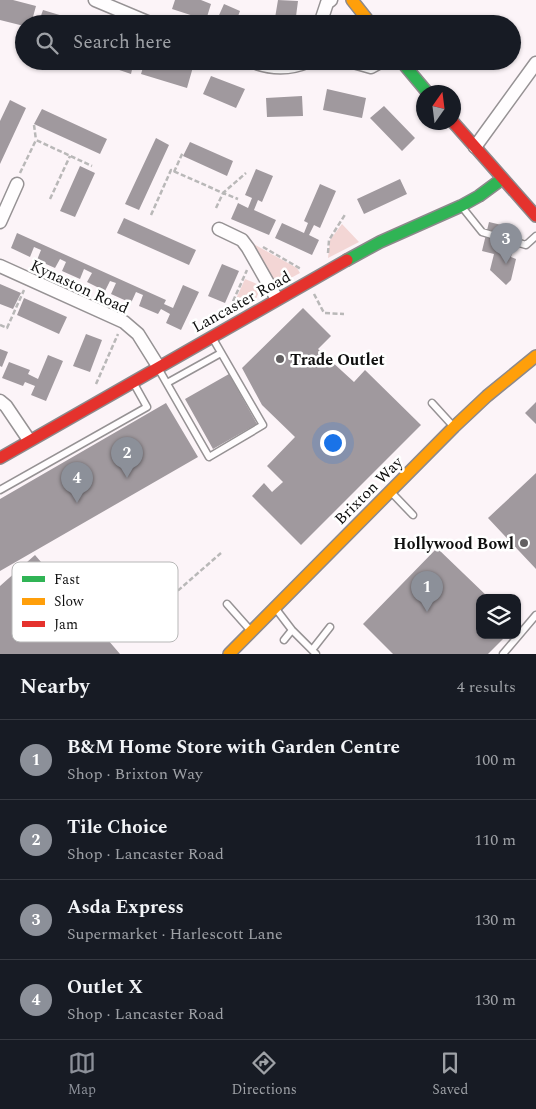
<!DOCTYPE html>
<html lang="en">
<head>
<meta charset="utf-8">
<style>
	:root { --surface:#171b24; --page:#20242c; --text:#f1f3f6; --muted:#9ea1a6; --line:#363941; --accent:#8c9099 }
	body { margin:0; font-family:Spectral,serif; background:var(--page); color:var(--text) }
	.controls { position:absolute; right:15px; bottom:15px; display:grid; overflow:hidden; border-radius:10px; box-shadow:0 1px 4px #0004 }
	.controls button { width:45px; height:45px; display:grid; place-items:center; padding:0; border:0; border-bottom:1px solid var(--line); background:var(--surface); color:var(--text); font:25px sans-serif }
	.compass { position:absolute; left:416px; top:85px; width:45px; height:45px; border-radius:50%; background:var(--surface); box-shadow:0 1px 4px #0004; rotate:14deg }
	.you { position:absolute; left:332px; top:442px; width:18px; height:18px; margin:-12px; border:4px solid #fff; border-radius:50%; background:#1a73e8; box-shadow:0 0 0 8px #1a73e833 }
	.badge { display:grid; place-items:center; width:32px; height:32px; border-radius:50%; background:var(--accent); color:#fff; font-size:16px; font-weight:700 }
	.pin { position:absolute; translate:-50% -41px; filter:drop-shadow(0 1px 2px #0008) }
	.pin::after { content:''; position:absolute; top:26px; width:18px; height:15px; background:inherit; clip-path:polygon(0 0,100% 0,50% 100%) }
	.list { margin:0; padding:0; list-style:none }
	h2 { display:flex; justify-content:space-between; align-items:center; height:65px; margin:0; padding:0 20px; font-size:21px }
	h2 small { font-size:16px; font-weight:400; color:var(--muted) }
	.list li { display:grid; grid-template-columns:32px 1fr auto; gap:15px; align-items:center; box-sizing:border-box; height:80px; padding:0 20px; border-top:1px solid var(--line) }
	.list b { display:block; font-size:19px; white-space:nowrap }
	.list p { margin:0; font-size:16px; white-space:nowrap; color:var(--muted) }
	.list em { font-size:16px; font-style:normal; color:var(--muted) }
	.icon { flex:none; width:28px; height:28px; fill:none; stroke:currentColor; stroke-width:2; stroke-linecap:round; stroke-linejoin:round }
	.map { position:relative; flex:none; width:536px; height:654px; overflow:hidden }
	.search { position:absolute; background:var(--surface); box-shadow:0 1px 4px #0004; left:15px; right:15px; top:15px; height:55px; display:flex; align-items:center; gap:12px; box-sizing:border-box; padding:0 18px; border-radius:28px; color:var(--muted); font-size:19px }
	.sheet { height:385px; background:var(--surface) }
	nav { display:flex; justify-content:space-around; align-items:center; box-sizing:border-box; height:70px; border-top:1px solid var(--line); background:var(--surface); font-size:14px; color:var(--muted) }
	nav a { display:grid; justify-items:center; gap:2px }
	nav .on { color:var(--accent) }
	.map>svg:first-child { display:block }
</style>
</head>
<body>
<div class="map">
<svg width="536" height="654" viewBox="0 0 536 654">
	<rect width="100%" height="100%" fill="#fcf4f8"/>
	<path fill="#f3d6d5" d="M342,224L359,242L328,258L330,240Z
		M248,241L297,268L300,273L278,285L273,284Z
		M245,279L257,284L260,289L256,299L230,312Z"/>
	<path fill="#a0999e" d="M0,0H13L36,6L31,24H24V26L0,20Z
		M175,0H201L211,4L206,20L172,9Z
		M278,0L298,1L295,24H274Z
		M224,4L240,11L235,24L216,22Z
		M43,10L86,23V24H38Z
		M93,61H134L131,74Z
		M145,61H175L193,67L187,88L141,74Z
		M211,76L245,89L236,108L203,94Z
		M327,89L366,98L362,118L323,110Z
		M302,96L303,116L267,117L266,98Z
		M10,100L26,108L0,164V121Z
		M384,106L415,138L402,151L370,118Z
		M42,109L107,139L100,154L34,124Z
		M156,138L169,145L139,210L125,204Z
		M190,142L233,161L227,176L183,156Z
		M80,166L95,173L75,217L60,211Z
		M256,169L273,176L262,202L258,200L254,210L276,220L269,235L231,219L238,203L248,208L252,198L245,195Z
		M400,179L407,194L364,214L357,199Z
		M320,184L336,191L320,228L314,225L309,235L319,240L312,255L275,238L282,223L304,233L308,223L304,221Z
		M124,218L196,250L189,265L117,233Z
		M489,222L518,229L511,257L516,259L511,280L506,285L490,270L494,254L482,251Z
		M17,233L166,300L164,304L173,308L183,285L199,292L181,330L166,323L170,314L161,309L158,314L139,306L143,295L136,292L131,303L111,294L116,283L110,281L105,291L87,282L92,273L84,269L80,279L62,271L66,262L60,259L55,268L37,260L41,250L34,247L30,257L11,248Z
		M222,264L239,271L225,303L208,296Z
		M0,284L21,293L13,309L0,304Z
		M24,298L67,317L59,334L17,315Z
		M303,308L331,336L318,349L354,382L365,370L421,425L301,545L252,496L264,483L272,492L283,482L267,466L295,437L262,405L242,368Z
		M86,334L102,340L90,372L73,366Z
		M0,349L8,352L2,367L0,366Z
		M48,355L63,361L46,401L31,395L35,386L25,382L23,386L2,378L9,362L30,370L28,374L38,379Z
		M229,374L257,424L213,449L185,399Z
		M536,402V424L525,413Z
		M166,403L198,457L0,571V499Z
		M536,473V569L488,518Z
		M437,548L489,598H480V635H507L488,654H393L363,624Z
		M35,555L120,654H0V586Z"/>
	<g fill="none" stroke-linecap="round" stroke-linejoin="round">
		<g stroke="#969294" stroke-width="9">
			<path id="lane" d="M462,207L482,232L526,245L536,236
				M158,368L209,457L263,425L212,337
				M167,383L221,353
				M432,403L453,426
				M0,490L147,407L133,382
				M391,492L413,515
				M227,604L251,631
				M276,609L292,630L316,654
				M284,640L292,630
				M312,650L330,627
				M503,654L536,615"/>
		</g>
		<g stroke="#969294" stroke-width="15">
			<path id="street" d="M95,0L152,24
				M320,24L327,3L331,0
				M251,61C270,69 289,70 309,61
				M350,61L371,67L382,61
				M475,147L536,63
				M0,222L17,184
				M219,229L242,240L248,248L277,299
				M0,266L124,322L138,334L158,366
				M0,401L6,406L29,440"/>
		</g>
		<g stroke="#8c898b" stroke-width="14">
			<path id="fast" d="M401,61L427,92
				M347,260L380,242L461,206L479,196L502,179"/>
		</g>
		<g stroke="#8c898b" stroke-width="14">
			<path id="slow" d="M352,0L371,24
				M229,654L454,427L487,396L536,356"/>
		</g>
		<g stroke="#8c898b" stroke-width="14">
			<path id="jam" d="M453,122L536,216
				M0,458L347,260"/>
		</g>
		<path stroke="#b9b8b8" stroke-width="2.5" stroke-dasharray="5 2.5" stroke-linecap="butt" d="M34,125L36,140
			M174,172L183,152
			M20,173L36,140L92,166
			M50,199L70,156
			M216,208L223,193L238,199
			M151,215L171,170L223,193L246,173
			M263,247L301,269
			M328,253L329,240L346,213
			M314,294L324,313L344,314
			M230,308L247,270
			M0,325L7,328L24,290
			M96,384L118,334
			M127,635L221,553"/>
		<use href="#lane" stroke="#fffdfe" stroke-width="6"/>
		<use href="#street" stroke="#fffdfe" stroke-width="12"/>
		<use href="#fast" stroke="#30b455" stroke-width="11"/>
		<use href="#slow" stroke="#ff9f0a" stroke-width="11"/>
		<use href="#jam" stroke="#e5322d" stroke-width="11"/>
	</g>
	<g fill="#625f61" stroke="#fff" stroke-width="2">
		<circle cx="280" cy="359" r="5"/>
		<circle cx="524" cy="543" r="5"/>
	</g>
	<g text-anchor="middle" stroke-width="5" stroke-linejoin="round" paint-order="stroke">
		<g font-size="16" fill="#0f0f0f" stroke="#fff">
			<text transform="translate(80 286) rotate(25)" y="6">Kynaston Road</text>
			<text transform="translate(241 301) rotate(-29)" y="6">Lancaster Road</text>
			<text transform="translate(368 490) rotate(-45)" y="6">Brixton Way</text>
		</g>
		<g font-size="16" font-weight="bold" fill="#0f0f0f" stroke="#fff" text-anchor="start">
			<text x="290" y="365">Trade Outlet</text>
			<text x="514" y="549" text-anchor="end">Hollywood Bowl</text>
		</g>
	</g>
	<rect x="12" y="562" width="166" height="80" rx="8" fill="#fff" stroke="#b7b7b7" stroke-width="1"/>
	<rect x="22" y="576" width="23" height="6" fill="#30b455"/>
	<rect x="22" y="598" width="23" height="7" fill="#ff9f0a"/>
	<rect x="22" y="621" width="23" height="6" fill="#e5322d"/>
	<g font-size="14" fill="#0f0f0f">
		<text x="54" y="584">Fast</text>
		<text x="54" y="606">Slow</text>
		<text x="54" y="629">Jam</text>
	</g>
</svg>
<div class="controls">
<button><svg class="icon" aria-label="layers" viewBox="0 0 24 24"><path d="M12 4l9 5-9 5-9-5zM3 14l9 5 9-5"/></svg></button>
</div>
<svg class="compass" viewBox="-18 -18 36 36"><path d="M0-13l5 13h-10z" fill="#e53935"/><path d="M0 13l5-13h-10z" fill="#9ea1a6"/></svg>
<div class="you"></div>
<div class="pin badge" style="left:427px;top:612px">1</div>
<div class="pin badge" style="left:127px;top:478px">2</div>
<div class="pin badge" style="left:506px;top:264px">3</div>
<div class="pin badge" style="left:77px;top:503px">4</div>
<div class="search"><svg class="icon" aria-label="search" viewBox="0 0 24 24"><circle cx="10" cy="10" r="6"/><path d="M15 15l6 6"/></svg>Search here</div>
</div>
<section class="sheet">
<h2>Nearby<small>4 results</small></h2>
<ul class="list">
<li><span class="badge">1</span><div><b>B&amp;M Home Store with Garden Centre</b><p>Shop · Brixton Way</p></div><em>100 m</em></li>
<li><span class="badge">2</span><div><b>Tile Choice</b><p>Shop · Lancaster Road</p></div><em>110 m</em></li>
<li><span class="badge">3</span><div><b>Asda Express</b><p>Supermarket · Harlescott Lane</p></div><em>130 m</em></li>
<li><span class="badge">4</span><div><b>Outlet X</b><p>Shop · Lancaster Road</p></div><em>130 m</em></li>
</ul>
</section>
<nav>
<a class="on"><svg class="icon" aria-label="map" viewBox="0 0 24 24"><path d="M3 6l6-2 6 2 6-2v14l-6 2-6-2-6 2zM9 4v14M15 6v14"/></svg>Map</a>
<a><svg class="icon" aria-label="directions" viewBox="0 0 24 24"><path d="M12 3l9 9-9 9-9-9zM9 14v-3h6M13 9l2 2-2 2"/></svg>Directions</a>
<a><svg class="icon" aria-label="saved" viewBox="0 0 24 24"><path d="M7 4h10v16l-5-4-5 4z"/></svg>Saved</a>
</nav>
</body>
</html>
